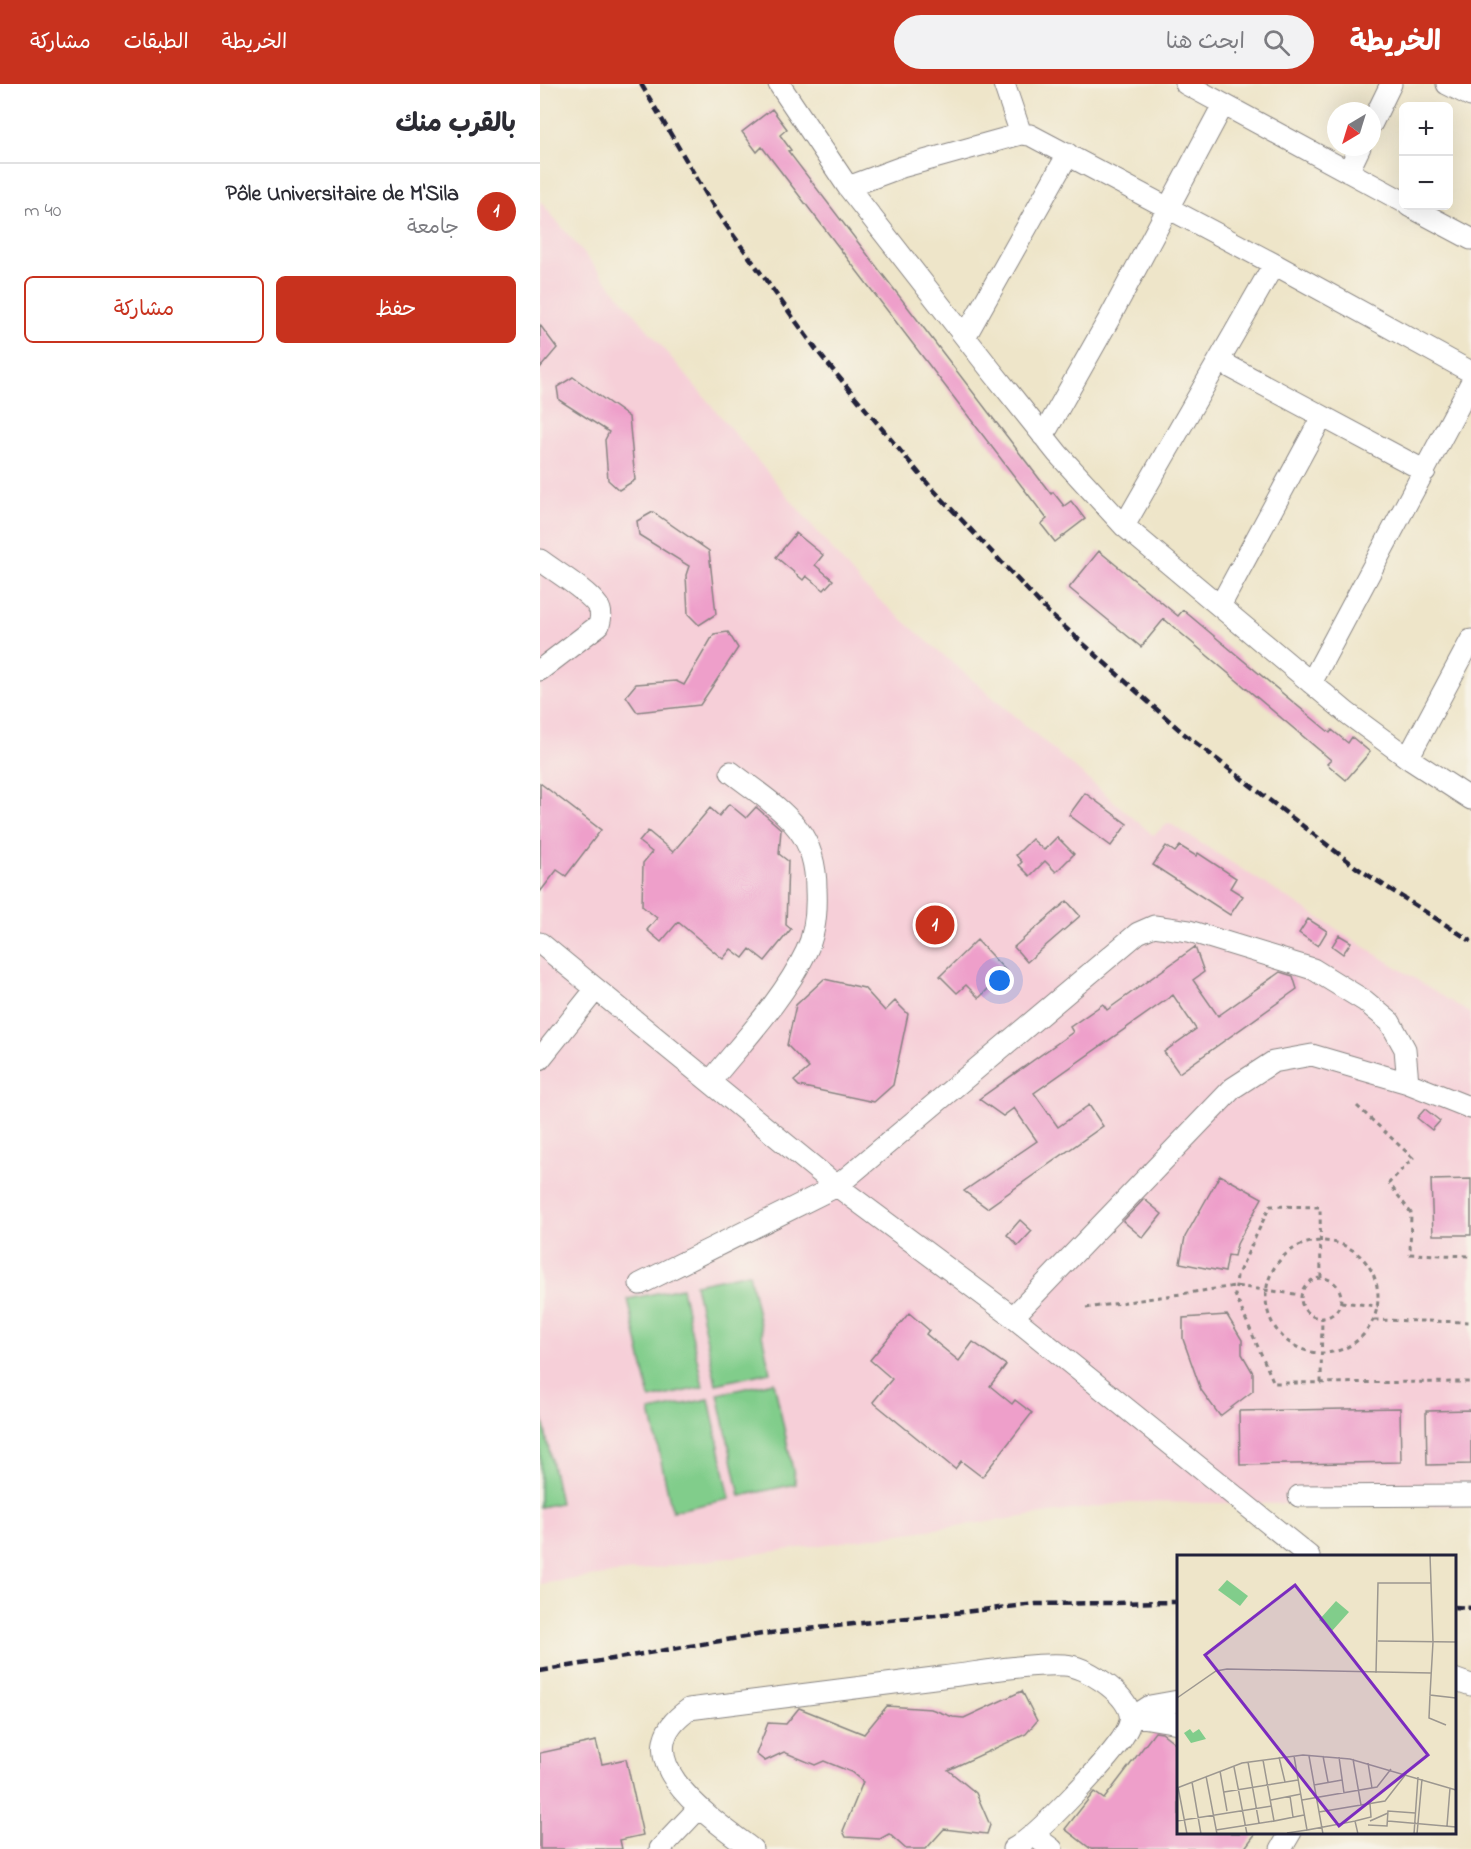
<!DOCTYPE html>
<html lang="ar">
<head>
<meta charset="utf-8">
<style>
	:root { --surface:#fff; --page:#f2f2f3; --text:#2b2b33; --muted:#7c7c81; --line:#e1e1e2; --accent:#c8321e }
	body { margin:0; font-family:"Indie Flower","Playpen Sans Arabic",sans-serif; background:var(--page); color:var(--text); direction:rtl }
	.controls { position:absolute; right:18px; top:18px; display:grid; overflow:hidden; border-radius:9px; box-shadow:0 6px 24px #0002 }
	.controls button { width:54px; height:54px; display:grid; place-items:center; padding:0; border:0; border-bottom:2px solid var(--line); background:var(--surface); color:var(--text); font:30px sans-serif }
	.compass { position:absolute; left:787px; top:18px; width:54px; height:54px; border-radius:50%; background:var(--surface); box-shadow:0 6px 24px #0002; rotate:218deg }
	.you { position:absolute; left:460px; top:897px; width:21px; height:21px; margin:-15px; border:4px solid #fff; border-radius:50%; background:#1a73e8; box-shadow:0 0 0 9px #1a73e833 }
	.badge { display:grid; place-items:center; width:39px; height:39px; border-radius:50%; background:var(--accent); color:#fff; font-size:20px; font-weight:700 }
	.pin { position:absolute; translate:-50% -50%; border:3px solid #fff; box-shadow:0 2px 6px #0006 }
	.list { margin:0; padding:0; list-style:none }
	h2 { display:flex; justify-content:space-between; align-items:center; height:78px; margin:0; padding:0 24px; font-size:26px }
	h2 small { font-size:20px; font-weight:400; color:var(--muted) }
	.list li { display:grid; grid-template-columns:39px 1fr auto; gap:18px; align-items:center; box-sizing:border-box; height:96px; padding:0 24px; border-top:2px solid var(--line) }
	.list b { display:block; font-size:22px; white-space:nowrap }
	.list p { margin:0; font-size:20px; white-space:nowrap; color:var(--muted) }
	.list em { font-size:20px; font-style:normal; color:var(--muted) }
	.actions { display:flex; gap:12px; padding:18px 24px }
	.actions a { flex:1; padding:14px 0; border:2px solid var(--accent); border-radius:9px; text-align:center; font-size:21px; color:var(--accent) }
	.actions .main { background:var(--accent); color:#fff }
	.icon { flex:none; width:33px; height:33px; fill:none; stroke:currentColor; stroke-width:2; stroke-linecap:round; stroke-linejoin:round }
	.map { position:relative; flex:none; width:931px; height:1765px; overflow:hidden; direction:ltr }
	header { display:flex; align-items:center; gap:36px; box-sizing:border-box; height:84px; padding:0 30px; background:var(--accent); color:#fff }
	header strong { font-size:28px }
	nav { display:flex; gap:33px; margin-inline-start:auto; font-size:21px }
	.search { width:420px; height:54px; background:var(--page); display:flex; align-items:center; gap:15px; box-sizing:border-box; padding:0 21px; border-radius:33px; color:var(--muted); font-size:22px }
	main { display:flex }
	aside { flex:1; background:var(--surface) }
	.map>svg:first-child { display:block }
</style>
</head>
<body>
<header>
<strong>الخريطة</strong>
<div class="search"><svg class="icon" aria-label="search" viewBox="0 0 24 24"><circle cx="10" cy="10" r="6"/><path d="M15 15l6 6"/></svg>ابحث هنا</div>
<nav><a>الخريطة</a><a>الطبقات</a><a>مشاركة</a></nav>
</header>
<main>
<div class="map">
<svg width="931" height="1765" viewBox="0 0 931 1765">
	<rect width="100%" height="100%" fill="#f7f3e8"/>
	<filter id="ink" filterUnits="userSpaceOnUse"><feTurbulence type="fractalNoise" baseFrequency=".0167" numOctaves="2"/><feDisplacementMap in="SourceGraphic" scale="12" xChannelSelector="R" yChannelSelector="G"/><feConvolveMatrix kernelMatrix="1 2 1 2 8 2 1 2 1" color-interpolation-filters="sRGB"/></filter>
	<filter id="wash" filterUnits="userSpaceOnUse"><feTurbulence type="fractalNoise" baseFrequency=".008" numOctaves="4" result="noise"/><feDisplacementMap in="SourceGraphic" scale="24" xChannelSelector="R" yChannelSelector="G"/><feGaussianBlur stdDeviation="1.35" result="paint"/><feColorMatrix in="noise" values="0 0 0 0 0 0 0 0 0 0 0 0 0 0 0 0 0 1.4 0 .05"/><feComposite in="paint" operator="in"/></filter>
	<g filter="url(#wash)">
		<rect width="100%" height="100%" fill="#eee5c9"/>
		<path fill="#f6cfd8" d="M0,117L322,501L613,751L629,739L931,930V1422L590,1418L0,1500Z"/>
		<path fill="#81cd8b" stroke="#527863" stroke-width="1.5" d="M209,1189L230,1288L176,1300L155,1200Z
			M142,1204L163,1303L110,1315L88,1215Z
			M234,1298L256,1400L200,1412L178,1310Z
			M169,1315L190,1415L132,1427L110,1327Z
			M0,1322L20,1419L0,1423Z"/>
		<g id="blocks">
			<path fill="#ee9fca" d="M232,25L247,45L240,51L251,66L248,67L511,410L513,408L524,422L531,417L545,435L515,458L501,440L507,435L222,63L217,68L202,48Z
				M0,241L17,264L0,284Z
				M33,293L89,333L95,396L79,406L68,396L65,356L69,348L19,316L17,303Z
				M113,428L169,467L176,530L159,541L148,530L146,491L149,482L99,451L97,437Z
				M256,449L283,471L275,481L293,496L284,506L266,492L263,496L236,473Z
				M559,467L638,532L643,526L790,649L792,646L808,659L812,653L830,668L806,696L787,680L791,676L624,535L601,563L529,504Z
				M188,548L198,564L160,621L97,628L86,612L96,600L136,597L144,601L174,550Z
				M0,699L61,746L26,792L17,786L0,808Z
				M545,709L587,740L571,762L529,731Z
				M189,720L206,734L216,723L241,745L239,770L248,777L246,841L251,845L225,877L210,865L203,874L191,865L183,875L138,838L121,858L107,846L117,834L102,822L103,779L112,768L99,758L108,747L133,768L170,724L179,732Z
				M517,753L534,770L516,788L505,777L490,792L479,781L482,778L476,771L492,755L504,766Z
				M626,762L635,768L640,762L656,772L658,769L696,794L690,804L703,812L690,831L613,781Z
				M527,817L540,832L487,878L474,863Z
				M768,835L787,847L778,862L759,849Z
				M799,851L811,858L803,870L792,862Z
				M437,856L466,887L439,914L426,901L417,909L400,892Z
				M655,863L664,888L653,896L678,932L740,888L753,892L757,905L639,989L624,968L656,945L633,911L494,1009L518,1043L549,1021L563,1042L447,1124L424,1107L497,1057L474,1024L463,1032L439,1015L533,948L530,943L563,920L567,926Z
				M284,895L324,904L345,927L355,917L368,930L353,1001L334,1018L259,1002L254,997L269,984L247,961L256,921Z
				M885,1025L900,1037L892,1046L877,1034Z
				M680,1091L722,1114L697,1160L694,1172L688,1171L685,1188L640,1179L645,1153Z
				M931,1095V1151H893L891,1096Z
				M604,1115L622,1130L603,1154L583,1137Z
				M480,1136L492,1147L478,1162L467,1151Z
				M369,1229L389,1246L386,1250L419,1277L433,1258L466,1281L450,1302L472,1320L475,1316L492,1329L442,1393L421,1377L415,1385L333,1318L352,1295L330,1276Z
				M687,1231L702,1256V1270L713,1289V1307L680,1332L661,1306L643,1255V1234Z
				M860,1324L861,1378L700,1381L699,1327Z
				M931,1326V1380L887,1381L886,1327Z
				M482,1607L497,1637L486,1650L408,1686L436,1709L450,1741L447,1750L404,1745L386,1765H366L349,1750L340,1755L306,1753L303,1747L323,1698L311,1688L284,1677L275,1681L244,1668L225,1677L216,1670L228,1639L246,1640L259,1624L324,1650L347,1622L391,1625L413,1633L424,1634Z
				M615,1648L622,1649L639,1662V1749H716L704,1765H551L525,1745L554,1708L564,1715Z
				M56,1657L62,1680L86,1675L103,1751L80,1756L82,1765H0V1669Z"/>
		</g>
	</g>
	<g filter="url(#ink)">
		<use href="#blocks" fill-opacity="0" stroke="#888482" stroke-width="1.5"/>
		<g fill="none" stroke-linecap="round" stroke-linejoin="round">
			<g stroke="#888482" stroke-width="23">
				<path id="minor" d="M239,0L308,103L450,285L518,370L584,442L807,629L868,674L931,715
					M464,0L481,50
					M646,0L864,118
					M907,0L931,12
					M832,39L851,0
					M808,88L820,63
					M308,103L362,83L481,50L490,51L734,180L931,288
					M869,122L931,155
					M425,253L528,70
					M679,277L885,387
					M503,352L569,235L683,21
					M584,442L734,180
					M0,476C16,488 47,506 58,522C62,528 61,534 59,541L0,586
					M680,522L782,333
					M771,599L931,299
					M868,674L931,556
					M0,859L297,1102L473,1233L769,1472
					M0,975L56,905
					M170,998C203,957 243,916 266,868C275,850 277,825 276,805C276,783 272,763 258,745C240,722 214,706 191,688
					M100,1200L297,1102L598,849L614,842L649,847L773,885L825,917L850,938L865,965L868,999
					M473,1233L693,1004L733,978L772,971L868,999L931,1024
					M759,1412L931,1411
					M914,1595L931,1601
					M590,1631L638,1639
					M596,1631L610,1622L638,1617
					M493,1751L512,1765
					M120,1765L158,1725
					M212,1765C173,1736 78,1673 149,1625C233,1614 317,1603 402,1593C437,1589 489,1579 524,1581C545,1582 585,1608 590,1630C592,1640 586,1648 581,1656C564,1680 498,1752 473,1765
					M741,1765L751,1748"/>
			</g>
			<path stroke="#888482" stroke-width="3" stroke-dasharray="4.5 4.5" stroke-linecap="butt" d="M817,1022L873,1074L849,1099L871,1129L870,1170L931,1172
				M726 1213a56 56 0 1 1 112 0a56 56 0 1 1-112 0Z
				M781,1194L780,1123L730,1122L697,1192L695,1211L734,1299L931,1298
				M761 1214a20 20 0 1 1 40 0a20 20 0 1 1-40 0Z
				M801,1218L838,1222
				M546,1224L695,1202L762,1211
				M834,1236L931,1238
				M781,1299L782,1233"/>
			<use href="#minor" stroke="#fff" stroke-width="21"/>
			<path stroke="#22223b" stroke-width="4.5" stroke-dasharray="9 4.5" stroke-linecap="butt" d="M101,0L178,130L278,268L388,400L510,530L643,649L817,784L931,857
				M914,1523L931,1524
				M0,1587L222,1550L496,1520L638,1518"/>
		</g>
	</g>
	<g transform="translate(637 1471)">
		<rect width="279" height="279" fill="#eee5c9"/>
		<path d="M50,25L71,41L63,51L41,35ZM159,46L172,57L155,76L142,65ZM13,174L16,178L22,174L29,184L14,188L7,178Z" fill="#81cd8b"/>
		<path fill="none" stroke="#9c9790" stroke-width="1.5" d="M253,0L256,87L253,140L279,143M201,86L279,87M199,118L201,28H254M253,140L252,163L269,170M0,143L39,116L50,114L254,118M117,201L130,275L178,266L181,279M132,201L146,279M146,201L151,227M102,202L108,227M162,202L167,238M176,204L184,250M86,205L97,266L127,260M71,207L82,268M191,208L195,233M57,212L70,279M43,216L50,256M29,221L40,279M15,227L24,279M137,230L165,225M1,232L10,279M0,233L65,208L126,200L173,204L279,235M47,237L121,225M113,241L116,262M94,245L124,239M125,245L200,232L214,214M142,257L208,246L229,219M0,266L95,251M178,266L194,262L193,249M193,266L211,258M211,266L279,272M191,270L210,271L211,256L238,258M270,271L273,233M39,275L97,266M110,278L130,275M237,279L241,222M240,279L245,224"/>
		<path fill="#7b2cbf" fill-opacity="0.15" stroke="#7b2cbf" stroke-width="3" d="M118,30L251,200L162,271L28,100Z"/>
		<rect width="279" height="279" fill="none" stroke="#22223b" stroke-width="3"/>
	</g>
</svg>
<div class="controls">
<button>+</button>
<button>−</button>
</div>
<svg class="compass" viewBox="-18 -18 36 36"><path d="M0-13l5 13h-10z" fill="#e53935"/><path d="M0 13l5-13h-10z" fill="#7c7c81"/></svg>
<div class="you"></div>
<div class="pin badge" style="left:395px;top:841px">1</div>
</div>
<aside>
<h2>بالقرب منك<small></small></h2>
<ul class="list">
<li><span class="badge">1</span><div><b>Pôle Universitaire de M'Sila</b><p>جامعة</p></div><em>40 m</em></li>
</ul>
<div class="actions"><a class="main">حفظ</a><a>مشاركة</a></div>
</aside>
</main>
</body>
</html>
